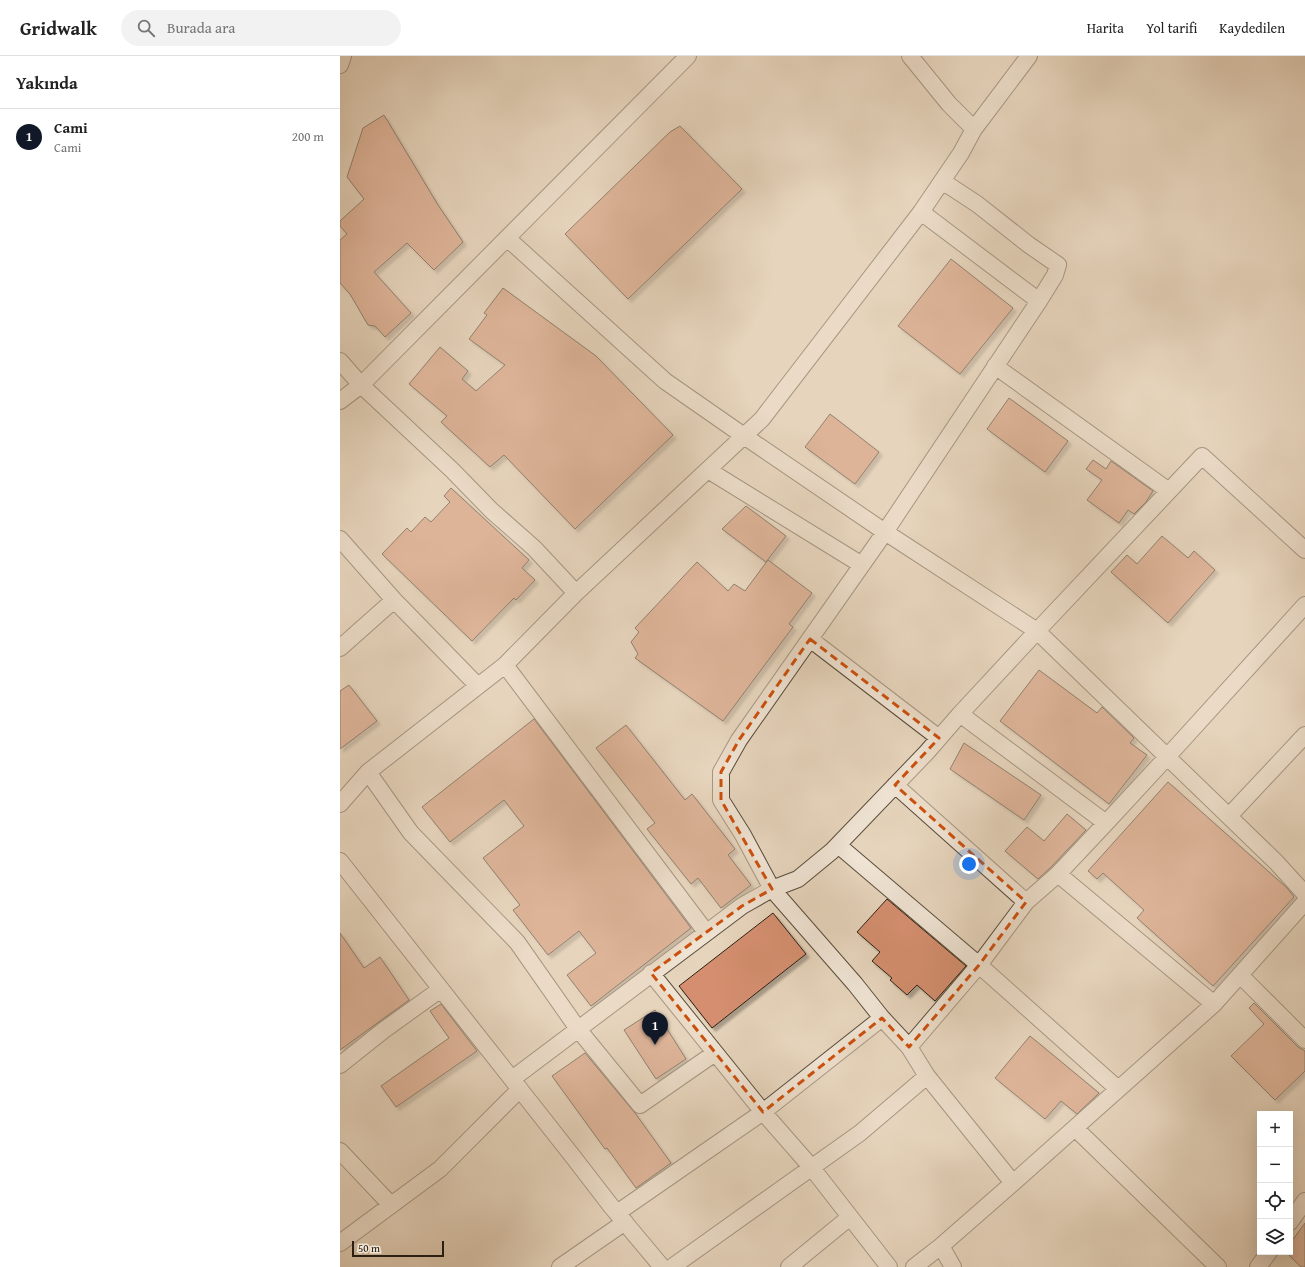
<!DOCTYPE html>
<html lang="tr">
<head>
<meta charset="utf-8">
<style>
	:root { --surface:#fff; --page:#f2f2f2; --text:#222; --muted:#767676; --line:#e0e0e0; --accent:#111827 }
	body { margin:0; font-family:"Gentium Book Plus",serif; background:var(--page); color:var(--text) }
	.controls { position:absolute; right:12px; bottom:12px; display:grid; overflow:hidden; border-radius:0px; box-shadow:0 4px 16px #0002 }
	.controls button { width:36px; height:36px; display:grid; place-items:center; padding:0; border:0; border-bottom:1px solid var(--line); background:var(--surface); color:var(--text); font:20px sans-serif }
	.scale { position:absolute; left:12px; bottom:10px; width:92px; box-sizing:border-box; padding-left:4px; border:2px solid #2b2012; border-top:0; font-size:11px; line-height:14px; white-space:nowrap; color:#2b2012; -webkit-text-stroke:3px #efe3d3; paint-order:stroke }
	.you { position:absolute; left:629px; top:808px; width:14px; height:14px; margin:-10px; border:3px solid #fff; border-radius:50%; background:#1a73e8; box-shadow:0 0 0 6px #1a73e833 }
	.badge { display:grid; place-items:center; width:26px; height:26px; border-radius:50%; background:var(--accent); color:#fff; font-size:13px; font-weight:700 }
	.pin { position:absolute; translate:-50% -33px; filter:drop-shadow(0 1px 2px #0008) }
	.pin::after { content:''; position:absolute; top:21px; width:14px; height:12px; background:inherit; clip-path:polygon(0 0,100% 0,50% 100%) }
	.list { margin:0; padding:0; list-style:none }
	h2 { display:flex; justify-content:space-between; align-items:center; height:52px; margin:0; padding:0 16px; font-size:17px }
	h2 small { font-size:13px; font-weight:400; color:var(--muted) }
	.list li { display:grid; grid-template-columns:26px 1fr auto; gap:12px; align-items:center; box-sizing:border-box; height:56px; padding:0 16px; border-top:1px solid var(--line) }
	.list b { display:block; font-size:15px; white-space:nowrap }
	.list p { margin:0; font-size:13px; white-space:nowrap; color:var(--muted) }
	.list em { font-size:13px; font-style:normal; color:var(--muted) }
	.icon { flex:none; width:22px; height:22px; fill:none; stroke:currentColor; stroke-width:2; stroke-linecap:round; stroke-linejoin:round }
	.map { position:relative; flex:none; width:965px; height:1211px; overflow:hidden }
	header { display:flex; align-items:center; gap:24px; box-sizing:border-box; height:56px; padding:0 20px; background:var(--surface); border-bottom:1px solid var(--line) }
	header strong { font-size:19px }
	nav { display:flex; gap:22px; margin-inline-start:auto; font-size:14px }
	.search { width:280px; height:36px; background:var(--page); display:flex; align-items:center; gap:10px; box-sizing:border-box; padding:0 14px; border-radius:22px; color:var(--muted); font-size:15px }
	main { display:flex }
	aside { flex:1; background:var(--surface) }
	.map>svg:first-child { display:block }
</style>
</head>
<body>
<header>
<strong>Gridwalk</strong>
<div class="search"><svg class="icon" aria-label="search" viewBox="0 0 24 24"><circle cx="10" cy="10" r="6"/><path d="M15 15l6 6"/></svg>Burada ara</div>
<nav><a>Harita</a><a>Yol tarifi</a><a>Kaydedilen</a></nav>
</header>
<main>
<aside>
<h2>Yakında<small></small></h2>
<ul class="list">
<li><span class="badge">1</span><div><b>Cami</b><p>Cami</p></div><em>200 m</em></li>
</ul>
</aside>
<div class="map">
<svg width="965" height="1211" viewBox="0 0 965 1211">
	<defs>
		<filter id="shadow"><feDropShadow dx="3.5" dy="3.5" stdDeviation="1" flood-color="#0004"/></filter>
	</defs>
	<rect width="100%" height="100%" fill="#e6d4bc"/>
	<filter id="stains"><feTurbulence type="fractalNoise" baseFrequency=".005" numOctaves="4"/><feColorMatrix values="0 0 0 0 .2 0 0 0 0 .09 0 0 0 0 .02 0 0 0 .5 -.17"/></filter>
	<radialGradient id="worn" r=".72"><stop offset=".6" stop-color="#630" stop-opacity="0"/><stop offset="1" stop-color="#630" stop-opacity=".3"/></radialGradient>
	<path fill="#d58f6f" stroke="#2b2012" filter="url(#shadow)" d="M44,59L98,149L123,186L94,214L67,187L34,216L71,257L45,281L35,270L28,269L10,238L0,227V184L7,178L0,170V165L24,143L7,121L23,72Z
		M340,70L402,133L288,243L225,178L330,76Z
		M611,203L673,252L620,318L558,270Z
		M163,232L256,300L333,379L235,473L164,399L150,411L101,366L107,360L69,328L100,291L128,315L122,323L136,335L165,309L129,283L147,259L144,257Z
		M669,342L728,385L705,416L647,373Z
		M490,358L539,396L515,428L465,391Z
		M753,404L766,413L771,405L813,435L806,446L794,458L788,454L779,467L747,444L762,424L746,413Z
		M111,432L189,504L182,512L195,524L176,544L174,542L132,585L42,498L67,472L71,476L85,461L91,466L110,446L104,440Z
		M406,450L446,480L426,506L382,473Z
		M822,480L848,502L854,495L875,514L828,567L771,516L787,499L797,508Z
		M428,504L472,537L449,568L453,571L383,665L295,602L298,598L291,586L299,576L295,572L357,506L388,535L394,528L405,535Z
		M699,614L757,657L762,651L794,682L790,687L807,699L769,748L660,665Z
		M9,629L37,665L0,693V635Z
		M194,663L351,872L251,950L227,919L256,897L239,875L208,899L173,854L180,849L143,802L184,770L164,744L110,786L82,751Z
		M286,669L345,744L352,738L395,793L388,799L411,829L381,852L358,822L351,828L307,773L315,767L256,692Z
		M624,687L701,739L684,764L610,713Z
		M828,726L947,832L954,841L873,930L797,862L804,854L763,817L757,823L748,815Z
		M727,758L746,774L711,811L698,823L665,795L687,771L704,785Z
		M547,843L626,910L595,945L577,929L567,939L550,924L552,922L532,905L540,896L517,876Z
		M433,857L466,898L372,972L339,930Z
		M0,877L24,912L40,901L69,944L0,994Z
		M914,947L958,991L965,995V1015L935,1044L891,1000L924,968L909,952Z
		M101,948L137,995L56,1051L41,1030L109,982L90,955Z
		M315,954L346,1003L316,1023L284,974Z
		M690,980L759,1037L737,1058L721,1045L705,1063L655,1022Z
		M245,997L295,1057L331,1107L296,1132L267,1092L265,1093L212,1020Z
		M965,1167V1211H961L946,1196H950V1185L954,1182Z"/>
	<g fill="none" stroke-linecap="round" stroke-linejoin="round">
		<g stroke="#5a4d3c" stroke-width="18">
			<path id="minor" d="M570,0L609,48L634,73
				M0,9L3,0
				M602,125L637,148L689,189L718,209L715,219L699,245
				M167,182L325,325L404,380L545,476L697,575L936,806L965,838
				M0,305L21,329L112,414L152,455L194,492L236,537L165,609L28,716L0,748
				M655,310L829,435
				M0,345L21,329L348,0
				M368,414L522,509
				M0,483L54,544L138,630
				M236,537L422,363L581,156L621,97L634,73L689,0
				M470,583L599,682
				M0,592L54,544
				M165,609L366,876
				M620,658L766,767
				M28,716L71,777L177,886L238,973L300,1049L375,997
				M555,729L686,846
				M889,760L965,679
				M498,789L639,909L778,1033
				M0,805L234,1102L271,1150L322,1211
				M718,818L874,948
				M311,917L423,1056L472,1112L549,1211
				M900,919L965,984
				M569,991L639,909L686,846L718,818L766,767L827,701L965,549
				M0,1009L44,974L101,933
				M172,1023L402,850L432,833L458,823L492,795L587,696L620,658L697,575L862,400L965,494
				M735,1072L878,1211
				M0,1095L51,1149
				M673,1127L874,948L965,846
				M277,1157L423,1056L542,962
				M950,1166L965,1145
				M0,1187L100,1113L180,1033
				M601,1190L613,1211
				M220,1211L285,1166
				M332,1211L520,1077L587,1020
				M449,1211L510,1161
				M574,1211L601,1190L673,1127L587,1020L569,991L542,962L515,928L432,833L403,779L381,744V716L399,684L545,476L699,245L581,156
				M918,1211L929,1196"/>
		</g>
		<use href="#minor" stroke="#efe3d3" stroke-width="16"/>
	</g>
	<path d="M0 0H965V1211H0ZM470,583L599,682L555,729L686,846L639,909L569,991L542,962L423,1056L311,917L402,850L432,833L381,744V716L399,684Z" fill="#e6d4bc" fill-opacity=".55" fill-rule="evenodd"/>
	<path fill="none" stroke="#cc500d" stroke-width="3" stroke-dasharray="8 5" stroke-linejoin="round" d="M470,583L599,682L555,729L686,846L639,909L569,991L542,962L423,1056L311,917L402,850L432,833L381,744V716L399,684Z"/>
	<rect width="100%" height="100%" filter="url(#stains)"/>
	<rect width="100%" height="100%" fill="url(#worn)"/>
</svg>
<div class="controls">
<button>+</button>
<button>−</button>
<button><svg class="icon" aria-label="locate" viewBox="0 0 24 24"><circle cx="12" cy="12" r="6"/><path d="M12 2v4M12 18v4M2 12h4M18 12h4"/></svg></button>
<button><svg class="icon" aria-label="layers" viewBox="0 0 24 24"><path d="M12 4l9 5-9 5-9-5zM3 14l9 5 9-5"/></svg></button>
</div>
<div class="scale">50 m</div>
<div class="you"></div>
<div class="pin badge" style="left:315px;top:989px">1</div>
</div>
</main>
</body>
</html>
